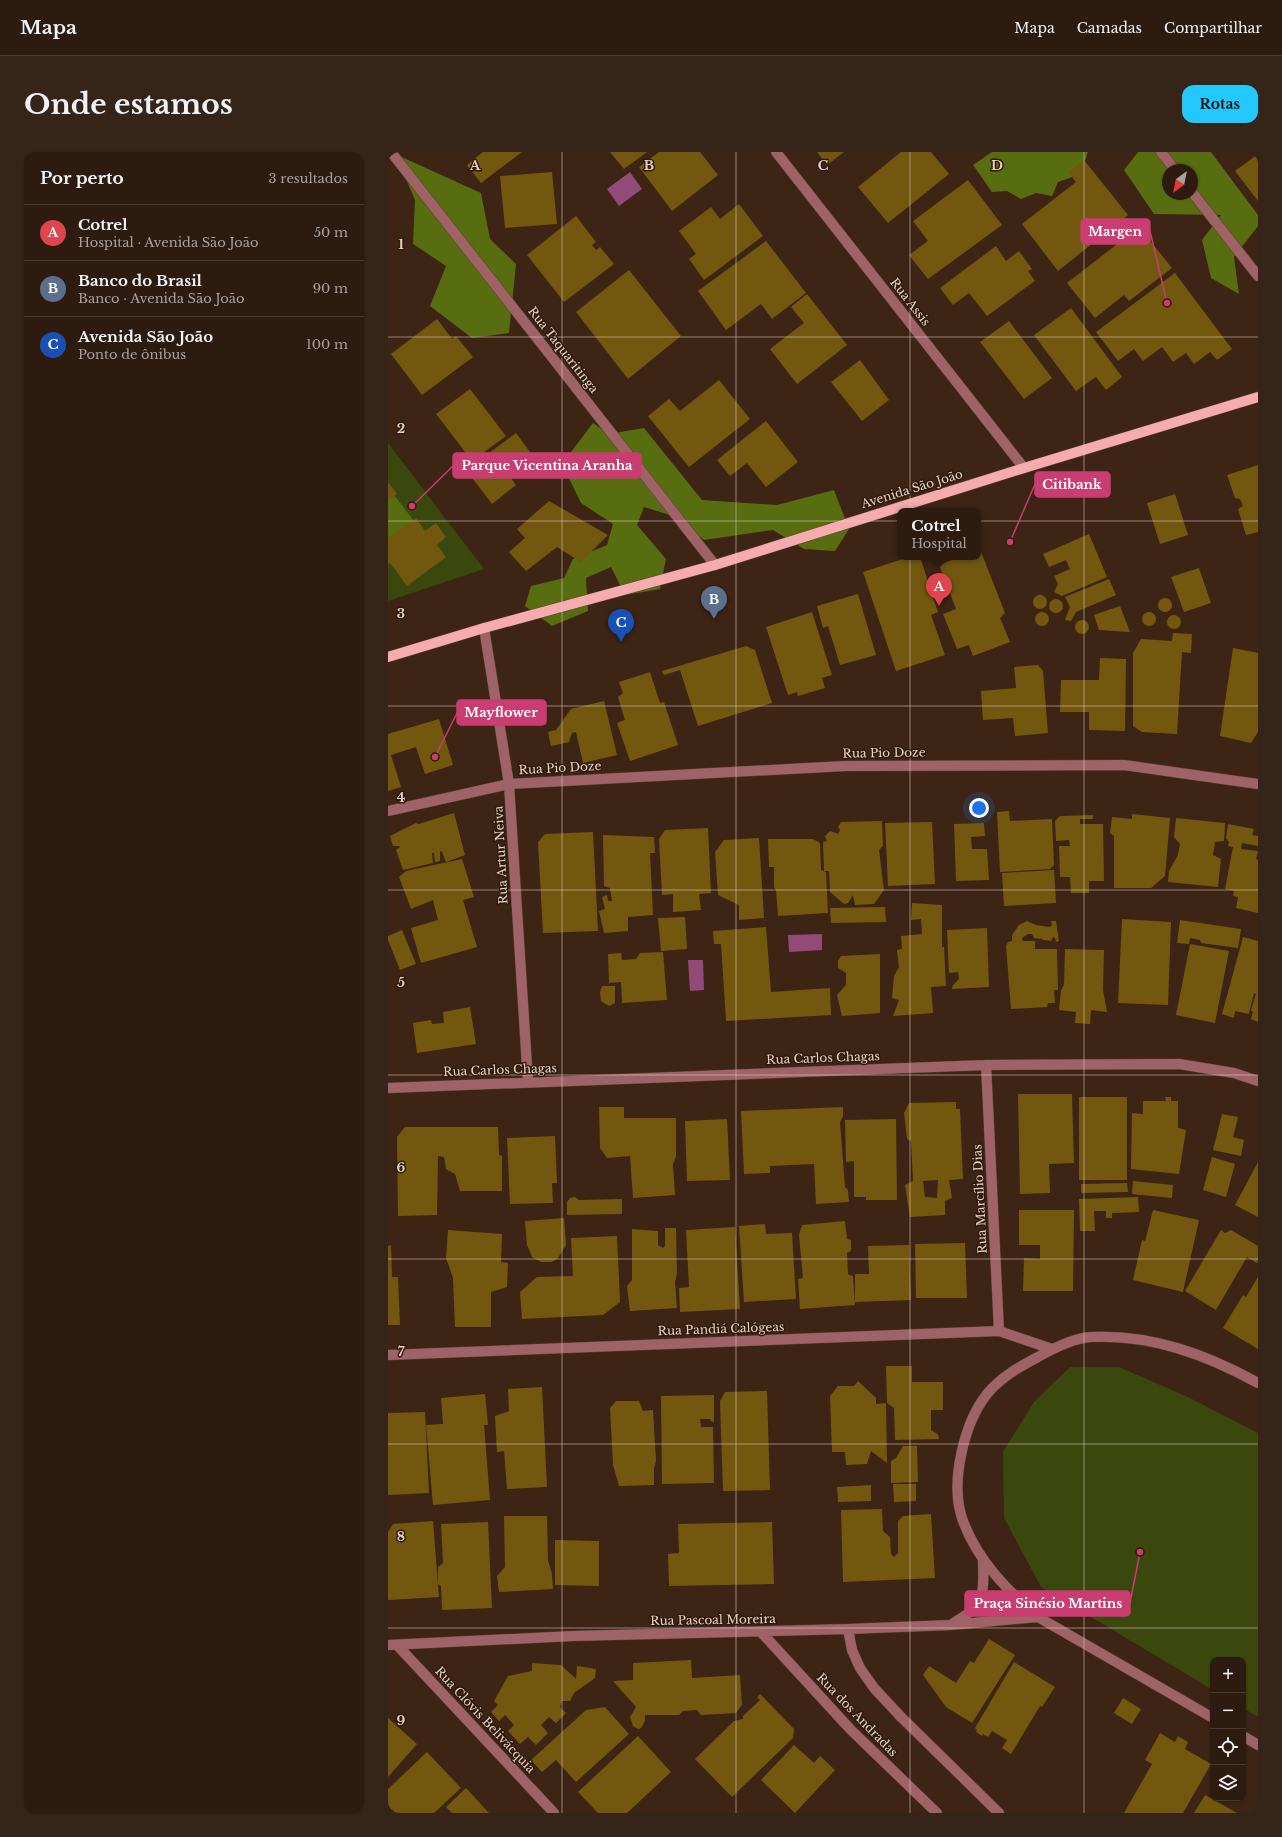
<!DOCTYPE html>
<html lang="pt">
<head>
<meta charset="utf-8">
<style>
	:root { --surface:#2e1b10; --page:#362419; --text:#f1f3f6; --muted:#a7a19f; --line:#493930; --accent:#23c9fe }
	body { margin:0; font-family:"Libre Baskerville",serif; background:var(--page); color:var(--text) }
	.controls { position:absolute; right:12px; bottom:12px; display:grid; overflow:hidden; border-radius:8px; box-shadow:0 1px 3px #0004 }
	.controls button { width:36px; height:36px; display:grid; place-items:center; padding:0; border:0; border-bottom:1px solid var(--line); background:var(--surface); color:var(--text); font:20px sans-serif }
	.compass { position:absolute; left:774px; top:12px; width:36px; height:36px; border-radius:50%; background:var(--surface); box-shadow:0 1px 3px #0004; rotate:212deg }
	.you { position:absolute; left:591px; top:656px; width:14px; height:14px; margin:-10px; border:3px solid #fff; border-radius:50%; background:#1a73e8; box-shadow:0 0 0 6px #1a73e833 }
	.badge { display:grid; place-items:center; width:26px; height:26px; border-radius:50%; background:var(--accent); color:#fff; font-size:13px; font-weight:700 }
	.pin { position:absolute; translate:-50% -33px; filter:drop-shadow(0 1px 2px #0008) }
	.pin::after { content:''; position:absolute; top:21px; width:14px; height:12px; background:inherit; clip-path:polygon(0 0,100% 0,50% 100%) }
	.popup { position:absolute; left:509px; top:356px; width:84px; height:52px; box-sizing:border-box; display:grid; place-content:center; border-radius:8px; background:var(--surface); filter:drop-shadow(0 1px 3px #0005); font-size:13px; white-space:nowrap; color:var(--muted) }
	.popup b { font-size:15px; color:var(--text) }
	.popup::after { content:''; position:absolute; left:50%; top:100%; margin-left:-8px; border:8px solid transparent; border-top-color:var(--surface) }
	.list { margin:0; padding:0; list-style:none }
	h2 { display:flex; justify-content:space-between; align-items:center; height:52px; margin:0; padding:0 16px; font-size:17px }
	h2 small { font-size:13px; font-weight:400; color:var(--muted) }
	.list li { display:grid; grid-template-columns:26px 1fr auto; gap:12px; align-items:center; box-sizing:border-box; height:56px; padding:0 16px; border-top:1px solid var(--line) }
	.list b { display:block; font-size:15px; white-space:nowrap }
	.list p { margin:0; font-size:13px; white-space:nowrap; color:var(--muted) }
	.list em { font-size:13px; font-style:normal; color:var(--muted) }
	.icon { flex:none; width:22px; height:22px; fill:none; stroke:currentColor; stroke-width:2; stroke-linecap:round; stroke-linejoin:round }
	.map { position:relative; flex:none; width:870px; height:1661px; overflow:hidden; border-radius:12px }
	header { display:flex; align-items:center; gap:24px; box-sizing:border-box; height:56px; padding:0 20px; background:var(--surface); border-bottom:1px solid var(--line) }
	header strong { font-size:19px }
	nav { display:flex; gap:22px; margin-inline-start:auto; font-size:14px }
	.intro { display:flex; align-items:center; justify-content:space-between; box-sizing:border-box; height:96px; padding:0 24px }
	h1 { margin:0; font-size:28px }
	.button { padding:10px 18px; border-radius:12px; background:var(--accent); color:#111; font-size:14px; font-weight:700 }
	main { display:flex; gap:24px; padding:0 24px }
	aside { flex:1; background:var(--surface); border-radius:12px; box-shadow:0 1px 3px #0004 }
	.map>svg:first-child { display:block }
</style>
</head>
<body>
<header>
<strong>Mapa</strong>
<nav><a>Mapa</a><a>Camadas</a><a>Compartilhar</a></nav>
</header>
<div class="intro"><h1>Onde estamos</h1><a class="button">Rotas</a></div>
<main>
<aside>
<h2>Por perto<small>3 resultados</small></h2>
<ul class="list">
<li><span class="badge" style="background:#e0444e">A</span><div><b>Cotrel</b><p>Hospital · Avenida São João</p></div><em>50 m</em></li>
<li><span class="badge" style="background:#5c6f8a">B</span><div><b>Banco do Brasil</b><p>Banco · Avenida São João</p></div><em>90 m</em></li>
<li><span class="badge" style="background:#1a4fb4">C</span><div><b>Avenida São João</b><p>Ponto de ônibus</p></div><em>100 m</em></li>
</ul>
</aside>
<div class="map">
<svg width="870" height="1661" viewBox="0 0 870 1661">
	<rect width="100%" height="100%" fill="#3d2415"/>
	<path fill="#3a470d" d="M0,291L96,417L0,449Z
		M682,1215H731L800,1245L870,1281V1565L855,1556V1508H825V1538L653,1435L616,1366L615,1300L646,1250Z"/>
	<path fill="#586c10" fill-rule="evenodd" d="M604,0H700L693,22L670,30L664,44L648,41L633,47L619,39L604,40L585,13Z
		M750,0H823L870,63V74L846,105L851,142L823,126L814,88L833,63L766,62L736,18ZM780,18H804V42H780Z
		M7,2L93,41L102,87L128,112L121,181L84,186L42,154L58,114L25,92L27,48Z
		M205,271L221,282L256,276L314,348L389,353L446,338L461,377L447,399L416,397L385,378L316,388L285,364L256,355L249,373L278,407L272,437L237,443L223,415L198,426L200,459L164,474L137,454L143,434L176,426L185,407L219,393L225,372L193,351L174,312Z
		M0,335L46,395L0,412Z"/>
	<path fill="#924a79" d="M242,20L254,37L231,54L219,37Z
		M434,782V798L401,800L400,783Z
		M315,808L316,838L302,839L300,808Z"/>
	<path fill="#72580f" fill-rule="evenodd" d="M95,0H134L93,31L79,13Z
		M222,0H259L236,17Z
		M271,0H312L330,23L284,59L251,15Z
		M429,0H456L439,13Z
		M513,0H543L561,22L500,71L470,35Z
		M870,2V49L847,19Z
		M696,8L740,63L670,119L634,72L688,30L680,20Z
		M164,20L169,72L117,76L112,24Z
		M580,28L614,73L540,127L521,103L540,89L525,69Z
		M351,52L375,84L316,128L301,107L308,102L291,79L323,55L332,67Z
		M188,64L208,90L204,93L208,98L212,95L226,112L176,150L139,103Z
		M751,75L784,116L741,149L736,143L707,166L679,131Z
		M378,89L418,141L384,167L373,152L338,178L310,139Z
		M608,94L618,109L631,99L644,117L640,119L647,129L599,164L581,141L565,153L552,136Z
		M241,118L293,184L240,227L188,160Z
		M787,121L844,197L829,208L822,200L806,212L798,201L785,210L774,195L755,209L746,197L730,209L708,180Z
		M419,142L459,193L409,232L382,197L416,171L403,155Z
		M683,156L734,225L718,238L708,225L688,239L646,183Z
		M49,167L64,187L68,184L85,205L34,243L3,202Z
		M621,169L664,226L636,247L592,190Z
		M472,208L501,248L474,269L443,230Z
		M331,228L362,267L301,315L260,264L281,247L292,259Z
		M82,237L118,284L84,309L48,262Z
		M378,269L410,310L378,335L359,311L342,324L329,308Z
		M128,281L142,300L117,318L128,333L104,352L78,318Z
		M870,313V380L858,383L850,357L855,354L852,347L847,346L839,323Z
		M0,330L9,342L0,348Z
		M787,342L800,383L772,392L759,351Z
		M161,349L220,383L193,410L169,395L138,419L121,400L137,386L129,377Z
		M28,366L37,379L48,371L58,385L49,393L58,405L19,434L0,408V386Z
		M701,382L719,425L674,444L666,440L670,432L666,424L682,417L678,408L661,415L655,402Z
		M592,397L617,461L612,466L622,490L585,504L581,493L569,497L555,462L568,457L551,413L571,405H590V398Z
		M521,405H532L550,460L543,463L557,503L508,519L475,420Z
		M811,416L823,451L796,460L783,425Z
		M721,427L728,443L688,460L683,469L677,468L682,455L677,445Z
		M470,442L488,503L452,513L440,474L435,476L429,454Z
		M645 450a7 7 0 1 1 14 0a7 7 0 1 1-14 0Z
		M770 453a7 7 0 1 1 14 0a7 7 0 1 1-14 0Z
		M661 454a7 7 0 1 1 14 0a7 7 0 1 1-14 0Z
		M732,454L742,480L711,478L706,463Z
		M424,460L444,523L434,526L437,536L410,544L409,540L400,543L378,475Z
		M754 467a7 7 0 1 1 14 0a7 7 0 1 1-14 0Z
		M647 467a7 7 0 1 1 14 0a7 7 0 1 1-14 0Z
		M779 470a7 7 0 1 1 14 0a7 7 0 1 1-14 0Z
		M687 475a7 7 0 1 1 14 0a7 7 0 1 1-14 0Z
		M785,481L804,482L803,501L794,500L789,582L754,580L745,574V501L753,487L784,489Z
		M358,494L367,498L384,551L310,574L292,518L276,523L274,519Z
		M845,496L870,501V580L863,591L832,584Z
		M712,506L738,507L737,579L701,578V560H672L673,528H711Z
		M650,513L655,519L660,581L627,584L625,566L595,568L593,539L628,536L626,515Z
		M262,520L272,551L276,550L290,593L242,609L229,571L237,568L230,545L235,541L231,530Z
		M216,549L229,603L195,611L188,580L184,581L181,590L163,594L160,580L168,578L183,557Z
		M51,567L65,613L37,622L28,595L3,603L13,635L0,639V582Z
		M621,659L622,669L664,667L666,713L662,717L612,720L609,660Z
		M66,661L77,703L58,710L54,700L52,699V709L47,710L46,701H44L45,711L15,718L8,698L12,695L11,694H5L2,684L28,671L31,672Z
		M744,662L782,666L777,724L763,736H726V684L722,681L724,665L744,667Z
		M705,663V667H692V672H715L716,729H701V741H683L682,725H672L671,694H682L681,688L668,689L667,669L672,664Z
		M788,666L837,671L836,689L827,690L825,703L833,707L830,735L780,730L781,719L790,703L792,692L786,685Z
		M494,669L495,694L491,698L496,738L486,752L467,753L465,743L460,751L456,752L442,740L441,719H436L435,690L439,689L437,684L442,679L450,682L452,678L450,675L453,670Z
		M544,670L547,732L500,734L497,671Z
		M596,671L597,684L583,685L584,697H599L601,728L568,729L566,672Z
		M840,672L866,677L864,683L870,684V694L854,691L853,697L870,699L868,707L870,708V761L848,756L850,745L845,744L846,739L837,737L845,695L840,694L841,690L838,686Z
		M320,676L323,741L311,742L313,758L285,760V742L274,743L271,687L277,678Z
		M205,680L210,779L155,781L150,690L157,682Z
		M215,683L266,685L267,701H262L265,763L240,765V779L216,781L211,759L217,757L214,745L219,743L220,749H224L222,736L216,734Z
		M371,686L376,766L351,768V753L330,743L327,700L336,688Z
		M380,687H425L432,691L433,718L438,720L440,761L390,764L388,738L386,735V715H381Z
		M74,707L86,745L75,748L89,795L33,811L23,776L50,768L45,748L23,757L11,725L18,719Z
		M666,718L668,751L616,754L614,721Z
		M524,751L554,753V795H556L558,834L543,835L545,861L505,864L511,848L504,846L506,824L511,815L509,798L514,797L513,784L534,782L533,767L523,768Z
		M497,755L498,770L443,771L442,756Z
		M297,765L299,797L273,799L270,766Z
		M734,767L783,770L780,853L730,851Z
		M792,768L853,777L850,796L813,791L812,788L802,786L801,792L789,791Z
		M639,769L648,773L662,775L664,773L663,769H668L671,789L668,790L667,786L665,785L663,789L655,788L654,787L646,786L644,782H640L634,786L635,789H647V797H669L670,838H666L667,851H660L659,855L623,857L618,794L620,790L624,789V783L631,773Z
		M378,775L383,840L442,836L443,863L338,869L333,792H326L325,779Z
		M599,776L601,835L564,837L565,833L571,827L570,820L561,821L559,778Z
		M14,778L28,812L12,818L0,788V784Z
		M855,785L870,789V870L863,867L865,860L863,858L868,842L866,841L861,862L847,859L846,866L834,862Z
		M802,792L841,799L827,871L788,863Z
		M677,797L716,798L715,838L719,860L703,858L702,872L687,871L688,860L671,858L673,838L676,833Z
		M275,800L279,848L234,851L233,830L221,831L220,802L233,801L234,808L248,807L252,801Z
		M492,802V861L454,864L449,843L458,833V821L450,816V809L453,804Z
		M214,834H227V851L221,854L213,849L212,840Z
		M82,855L88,892L29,901L25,871L43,868L44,872L56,871L55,860Z
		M630,942H684L686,1011L661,1012L662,1041L632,1042Z
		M691,945H739V1028H691Z
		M777,945H783V949H790V976L798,978L791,1022L743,1017L744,961L755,962V949H778Z
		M568,950V957H572L575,1027L561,1028L564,1046L557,1049V1063L522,1065L517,1033L525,1029L523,989L519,987L516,961L521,951ZM550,1028L549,1046L537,1045L535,1029Z
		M211,955H236V966H288V1005L285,1012L287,1043L245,1046L242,1004L219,1006L212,996Z
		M455,955V964L452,970L457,1035L460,1038L461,1050L428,1052L426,1012L382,1014V1021L356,1022L353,959Z
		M834,962L850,965L845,985L856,988L853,1004L825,998Z
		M339,967L342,1028L299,1029L297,969Z
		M508,967L509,1048H478V1045H466V1009L458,1010L457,968Z
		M17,975H110L111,1003L114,1004V1039H72L67,1022L58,1017L56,1005L50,1004L49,1063L10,1064L9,985Z
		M167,984L169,1031H164L165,1051L122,1052L119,986Z
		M824,1005L847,1012L838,1045L815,1038Z
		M870,1010V1065L847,1053Z
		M745,1029L785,1033L784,1046L744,1042Z
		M739,1031L740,1040L693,1041V1032Z
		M187,1045L191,1048L234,1047V1062L179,1063V1050L182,1046Z
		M750,1045L751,1060L724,1061V1066H718V1059H706L707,1079H692L691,1047Z
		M631,1058H686L685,1139H635L636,1106L652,1107V1093H631Z
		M765,1058L811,1068L795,1140L745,1128L754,1088L757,1089Z
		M176,1066L178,1093L170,1106L164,1110H153L144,1105L139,1093L137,1069Z
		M457,1069L459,1087L463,1088V1099L459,1101L460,1122L465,1124L467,1153L412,1157L410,1127L415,1126L411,1083L414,1073Z
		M377,1072L378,1082L404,1081L408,1147L356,1150L351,1074Z
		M347,1075L352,1157L292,1160L291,1136L301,1135L298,1078Z
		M277,1076H288L289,1121L287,1130L289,1156L242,1159L239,1134L244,1128V1077L270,1079V1093L275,1096L277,1094Z
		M60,1078L114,1082L113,1110L120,1111L119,1135L103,1140V1175H67L65,1126L58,1106Z
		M833,1078L837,1081L843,1078L870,1094V1109L869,1111L859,1105L828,1158L797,1139Z
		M229,1084L232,1150L215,1163L134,1167L132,1140L149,1125L185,1124L183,1086Z
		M577,1091L579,1146H528L527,1092Z
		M3,1093L4,1125H10L12,1173H0V1094Z
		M521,1093L523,1148L467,1150V1122H481L480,1094Z
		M870,1125V1197L835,1176L855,1143L858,1145Z
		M498,1214H524V1230H555V1258H543V1278L550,1282L551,1287L507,1288L506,1256L499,1251Z
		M470,1229L488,1246V1252L498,1251L499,1311L483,1299L479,1312L458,1313L457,1300H444L442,1244L450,1234H466Z
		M154,1235L159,1335L119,1337L116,1299L109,1300L107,1264L121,1259L120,1237Z
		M379,1239L382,1338L335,1339L332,1249L337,1240Z
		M97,1242L100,1273H96L102,1348L45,1353L38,1273L55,1272L53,1246Z
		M326,1243V1270L323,1269L322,1267H312L313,1275H325L326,1331L274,1332L273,1244Z
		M228,1249H251L255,1259L265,1258L268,1309L266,1316V1333L231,1334L225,1313L222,1256Z
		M37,1260L41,1341L0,1343V1261Z
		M515,1294H529L530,1330L503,1331V1309L508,1306Z
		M505,1332H528V1349L506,1350Z
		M483,1333V1349L450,1350L449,1335Z
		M494,1357L495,1379L502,1385L503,1402L506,1405L510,1401V1369L515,1364L543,1362L547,1426L455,1430L453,1358Z
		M116,1364H159L160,1408L164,1422L165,1437L111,1440L109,1424L117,1415Z
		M45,1369L51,1445L0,1448V1380L5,1372Z
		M100,1370L104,1456L54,1458L53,1434L50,1432V1415L55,1411L53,1372Z
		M384,1370L386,1432L281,1434L280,1402L291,1401L290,1372Z
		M167,1388L211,1389V1434L167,1433Z
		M601,1487L627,1503L584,1571L558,1555L535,1523L541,1514L568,1531L582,1509L586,1511Z
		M303,1508L304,1526L352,1523L354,1553L348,1561L313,1563L309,1558L295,1559L291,1563H257V1569L253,1576L250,1577L245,1574L242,1565L248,1555L225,1529L245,1528V1511Z
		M626,1510L667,1535L654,1555L652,1554L623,1602L614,1596L619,1588L604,1579L600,1585L595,1582L594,1584L588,1580L589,1578L587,1576Z
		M144,1511L173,1513L188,1527L189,1514L208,1517L207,1526L186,1541L182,1549H174L172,1555L178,1561L168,1571L161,1565L153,1573L160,1581L148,1593L140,1585L132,1592L120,1579L126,1573L117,1563L111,1569L103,1560L110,1553L106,1549L120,1524L144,1519Z
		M372,1542L406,1577L405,1586L344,1645L307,1607L346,1569L355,1567V1564L372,1548L369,1545Z
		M735,1546L753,1557L744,1572L726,1561Z
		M217,1555L241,1582L188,1630L168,1608L154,1620L143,1608L198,1558Z
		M0,1566L29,1592L0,1625Z
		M772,1581L787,1590L790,1584L800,1590L797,1597L823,1612L795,1661H736L764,1612L757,1608Z
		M250,1584L283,1620L239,1661H210L190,1640Z
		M406,1593L426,1611L432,1604L447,1618L407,1661L373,1628Z
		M39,1600L73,1636L46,1661H0V1637Z
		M78,1636L101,1661H64L58,1655Z
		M817,1643L849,1661H806Z"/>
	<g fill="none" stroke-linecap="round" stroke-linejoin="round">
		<g stroke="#584032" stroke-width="11">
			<path id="minor" d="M3,0L327,413
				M388,0L636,316
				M773,0L787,18
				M804,40L870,124
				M96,476L121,632L140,930
				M0,659L121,632L457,614L736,613L870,632
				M598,913L611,1179
				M0,936L598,913L791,912L846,921L870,929
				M0,1203L611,1179L664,1197
				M563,1473C571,1467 580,1463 586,1456C598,1445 595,1423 595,1408
				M460,1477L464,1498L472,1516L486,1536L513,1565L611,1661
				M373,1480L463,1578L549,1661
				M0,1493L185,1484L460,1477L563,1473L650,1465
				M9,1493L166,1661
				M825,1566L650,1465C618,1437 588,1407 574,1366C562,1330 576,1271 599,1242C613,1225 631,1215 650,1205C664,1197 687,1186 703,1185C764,1182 819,1203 870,1231
				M855,1584L870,1593"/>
		</g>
		<g stroke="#584032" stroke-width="11">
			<path id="major" d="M0,505L96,476L327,413L636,316L870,245"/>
		</g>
		<use href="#minor" stroke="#9f6366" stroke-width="10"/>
		<use href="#major" stroke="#f6abae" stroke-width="10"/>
	</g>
	<path fill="none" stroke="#e3d2c9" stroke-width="1" stroke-opacity="0.55" d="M174,0V1661M348,0V1661M522,0V1661M696,0V1661M0,185H870M0,369H870M0,554H870M0,738H870M0,923H870M0,1107H870M0,1292H870M0,1476H870"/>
	<g text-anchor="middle" stroke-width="3" stroke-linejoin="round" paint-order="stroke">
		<g font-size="12" fill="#e3d2c9" stroke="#321a0b">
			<text transform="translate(522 150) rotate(52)" y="4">Rua Assis</text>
			<text transform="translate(175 198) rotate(52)" y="4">Rua Taquaritinga</text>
			<text transform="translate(524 337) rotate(-17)" y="4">Avenida São João</text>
			<text transform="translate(496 601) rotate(-1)" y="4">Rua Pio Doze</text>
			<text transform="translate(172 616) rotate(-3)" y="4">Rua Pio Doze</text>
			<text transform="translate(113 703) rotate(-93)" y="4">Rua Artur Neiva</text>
			<text transform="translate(435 906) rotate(-2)" y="4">Rua Carlos Chagas</text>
			<text transform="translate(112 918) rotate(-2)" y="4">Rua Carlos Chagas</text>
			<text transform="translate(592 1047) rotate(-93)" y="4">Rua Marcílio Dias</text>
			<text transform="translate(333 1177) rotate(-2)" y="4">Rua Pandiá Calógeas</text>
			<text transform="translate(325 1468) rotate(-1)" y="4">Rua Pascoal Moreira</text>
			<text transform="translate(469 1563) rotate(46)" y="4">Rua dos Andradas</text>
			<text transform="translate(97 1568) rotate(47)" y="4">Rua Clóvis Belivácquia</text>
		</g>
	</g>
	<g font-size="13" text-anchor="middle" font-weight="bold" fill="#e3d2c9" stroke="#321a0b" stroke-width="3" stroke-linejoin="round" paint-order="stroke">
		<text x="87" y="18">A</text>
		<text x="261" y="18">B</text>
		<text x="435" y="18">C</text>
		<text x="609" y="18">D</text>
		<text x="13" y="97">1</text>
		<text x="13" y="281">2</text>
		<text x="13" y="466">3</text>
		<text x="13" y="650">4</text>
		<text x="13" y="835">5</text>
		<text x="13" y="1020">6</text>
		<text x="13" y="1204">7</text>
		<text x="13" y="1389">8</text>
		<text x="13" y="1573">9</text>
	</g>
	<path fill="none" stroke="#c93d71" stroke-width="1.5" d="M779 151L762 79M24 354L65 314M622 390L647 332M47 605L69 561M752 1400L742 1451"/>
	<g fill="#c93d71" stroke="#321a0b" stroke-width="1.5">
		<circle cx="779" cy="151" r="4"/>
		<circle cx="24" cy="354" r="4"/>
		<circle cx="622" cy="390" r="4"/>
		<circle cx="47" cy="605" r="4"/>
		<circle cx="752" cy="1400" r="4"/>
	</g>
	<g fill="#c93d71" stroke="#c93d71" stroke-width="1.5">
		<rect x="693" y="67" width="69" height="25" rx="4"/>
		<rect x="65" y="301" width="188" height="25" rx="4"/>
		<rect x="647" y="320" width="75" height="25" rx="4"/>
		<rect x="69" y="548" width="89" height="25" rx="4"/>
		<rect x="577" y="1439" width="165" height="25" rx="4"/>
	</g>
	<g font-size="13" text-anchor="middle" font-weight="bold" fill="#fff">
		<text x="727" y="84">Margen</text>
		<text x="159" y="318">Parque Vicentina Aranha</text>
		<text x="684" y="337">Citibank</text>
		<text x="113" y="565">Mayflower</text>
		<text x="660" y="1456">Praça Sinésio Martins</text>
	</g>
</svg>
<div class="controls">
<button>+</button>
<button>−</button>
<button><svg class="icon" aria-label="locate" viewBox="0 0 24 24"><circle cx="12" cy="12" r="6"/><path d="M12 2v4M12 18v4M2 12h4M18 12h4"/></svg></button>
<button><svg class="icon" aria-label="layers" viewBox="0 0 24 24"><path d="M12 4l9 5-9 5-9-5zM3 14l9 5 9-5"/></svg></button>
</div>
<svg class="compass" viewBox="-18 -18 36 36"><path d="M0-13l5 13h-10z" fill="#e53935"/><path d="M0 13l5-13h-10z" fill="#a7a19f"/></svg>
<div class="you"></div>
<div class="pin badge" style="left:551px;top:454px;background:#e0444e">A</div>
<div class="popup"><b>Cotrel</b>Hospital</div>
<div class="pin badge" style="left:326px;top:467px;background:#5c6f8a">B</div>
<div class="pin badge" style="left:233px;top:490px;background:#1a4fb4">C</div>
</div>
</main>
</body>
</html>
